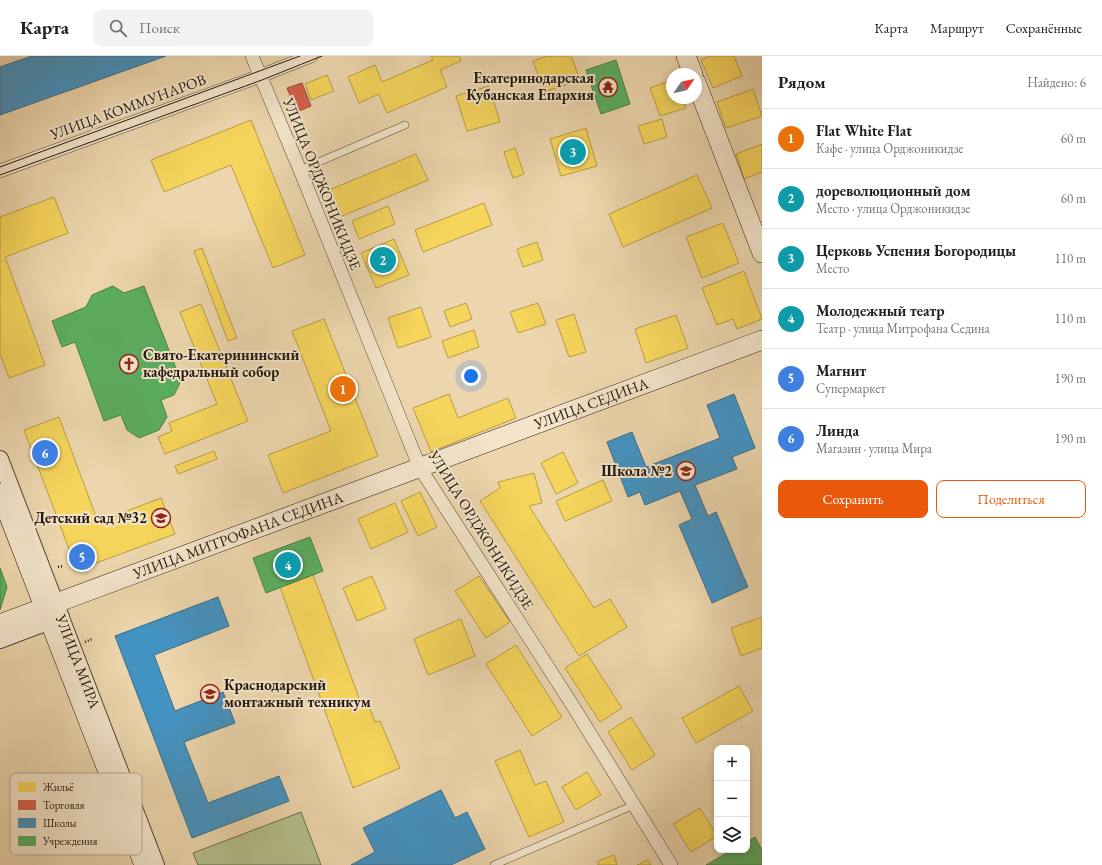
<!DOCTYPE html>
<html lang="ru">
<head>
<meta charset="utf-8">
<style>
	:root { --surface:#fff; --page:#f2f2f2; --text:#202124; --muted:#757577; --line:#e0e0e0; --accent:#ea580c }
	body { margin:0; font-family:"EB Garamond",serif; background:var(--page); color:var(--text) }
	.controls { position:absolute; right:12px; bottom:12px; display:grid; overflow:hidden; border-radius:8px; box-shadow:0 2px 6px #0003 }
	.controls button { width:36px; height:36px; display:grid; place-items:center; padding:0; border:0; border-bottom:1px solid var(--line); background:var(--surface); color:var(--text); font:20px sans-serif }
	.compass { position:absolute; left:666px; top:12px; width:36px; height:36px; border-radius:50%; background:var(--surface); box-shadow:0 2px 6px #0003; rotate:56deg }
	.you { position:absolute; left:471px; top:320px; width:14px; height:14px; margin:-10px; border:3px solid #fff; border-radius:50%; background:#1a73e8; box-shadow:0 0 0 6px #1a73e833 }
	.badge { display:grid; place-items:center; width:26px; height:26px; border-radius:50%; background:var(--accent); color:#fff; font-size:13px; font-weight:700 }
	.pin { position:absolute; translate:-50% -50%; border:2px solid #fff; box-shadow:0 1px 4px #0006 }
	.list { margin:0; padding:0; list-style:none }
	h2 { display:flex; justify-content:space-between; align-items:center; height:52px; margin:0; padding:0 16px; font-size:17px }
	h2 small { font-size:13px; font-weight:400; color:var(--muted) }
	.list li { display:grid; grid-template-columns:26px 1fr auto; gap:12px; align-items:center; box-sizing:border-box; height:60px; padding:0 16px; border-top:1px solid var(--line) }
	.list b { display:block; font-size:15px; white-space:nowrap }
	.list p { margin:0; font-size:13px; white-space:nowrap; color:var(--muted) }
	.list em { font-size:13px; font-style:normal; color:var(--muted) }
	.actions { display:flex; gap:8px; padding:12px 16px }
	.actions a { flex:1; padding:9px 0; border:1px solid var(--accent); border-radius:8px; text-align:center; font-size:14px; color:var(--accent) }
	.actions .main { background:var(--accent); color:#fff }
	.icon { flex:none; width:22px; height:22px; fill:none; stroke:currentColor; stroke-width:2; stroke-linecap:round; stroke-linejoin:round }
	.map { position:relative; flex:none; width:762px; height:809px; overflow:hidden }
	header { display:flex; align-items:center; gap:24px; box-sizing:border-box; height:56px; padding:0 20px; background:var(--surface); border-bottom:1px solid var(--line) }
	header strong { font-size:19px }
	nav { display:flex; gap:22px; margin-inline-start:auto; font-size:14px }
	.search { width:280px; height:36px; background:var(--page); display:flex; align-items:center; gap:10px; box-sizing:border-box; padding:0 14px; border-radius:8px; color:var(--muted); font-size:15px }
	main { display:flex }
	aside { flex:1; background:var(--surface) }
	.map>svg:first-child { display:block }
</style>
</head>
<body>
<header>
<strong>Карта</strong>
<div class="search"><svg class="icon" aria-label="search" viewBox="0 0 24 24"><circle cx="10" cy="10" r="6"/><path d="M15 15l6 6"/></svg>Поиск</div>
<nav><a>Карта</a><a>Маршрут</a><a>Сохранённые</a></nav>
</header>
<main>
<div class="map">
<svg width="762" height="809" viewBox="0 0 762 809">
	<rect width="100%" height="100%" fill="#edd6ad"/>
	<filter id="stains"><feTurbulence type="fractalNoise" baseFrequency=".005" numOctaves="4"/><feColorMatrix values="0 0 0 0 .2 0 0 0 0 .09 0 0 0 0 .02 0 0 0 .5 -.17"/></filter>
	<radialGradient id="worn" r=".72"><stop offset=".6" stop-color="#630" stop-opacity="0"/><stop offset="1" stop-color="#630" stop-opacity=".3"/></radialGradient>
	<path fill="#b4bf8d" stroke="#6a6b4c" d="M301,756L321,809H198L193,797Z"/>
	<path fill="#f6d55c" stroke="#b69c44" d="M431,0H459L461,5L440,14L447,31L387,57L379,38L359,47L348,21L375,9L382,26L433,4Z
		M547,0H571L580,24L544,36L533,5Z
		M710,0H734L742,20L713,32L701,4Z
		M327,19L334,35L311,44L305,28Z
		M672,24V42H682L686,52L660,60L650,32Z
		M489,30L500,66L467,75L456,40Z
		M753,33L762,60L726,72L717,46Z
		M662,63L667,81L644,88L638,70Z
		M251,64L305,199L273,212L231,109L164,136L151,104Z
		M586,72L597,110L561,120L550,83Z
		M762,88V116L744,123L736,98Z
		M515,92L524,118L513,122L504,96Z
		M416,98L428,124L340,161L329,134Z
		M697,119L712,152L623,191L609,158Z
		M54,141L68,177L5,201L45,309L9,322L0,298V161Z
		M484,147L492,169L423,196L415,174Z
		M388,150L395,168L359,183L352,165Z
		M723,167L739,207L702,222L686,181Z
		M394,183L409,219L376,232L361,197Z
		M537,186L543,204L523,211L517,193Z
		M202,192L237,282L228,285L194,195Z
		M744,215L762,263L737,273L733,263L717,269L702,232Z
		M466,247L472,263L450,271L444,255Z
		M538,247L546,268L518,277L510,256Z
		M201,248L248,365L165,398L158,381L172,375L169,367L217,348L180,256Z
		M421,251L431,281L398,292L388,262Z
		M574,258L586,296L569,301L556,264Z
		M676,259L688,292L646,307L635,273Z
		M324,263L378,400L283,437L268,399L331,375L292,275Z
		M474,274L479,291L448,302L442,285Z
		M449,338L458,362L508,342L516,362L431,396L413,352Z
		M59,361L98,466L161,442L175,478L77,514L24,374Z
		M214,395L217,403L178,418L175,410Z
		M563,396L578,427L556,438L541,407Z
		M534,417L542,447L529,450L594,552L610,543L627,571L579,600L480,445L500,432L498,426Z
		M603,424L612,445L565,465L556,445Z
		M420,436L437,471L418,480L401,445Z
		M395,447L408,476L371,493L358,463Z
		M313,519L361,647L367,645L375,666L380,665L400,712L353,732L280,531Z
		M372,520L386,553L357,565L343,532Z
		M479,520L510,566L486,582L455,535Z
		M762,561V592L741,600L731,572Z
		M461,563L475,600L428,619L414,583Z
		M516,589L562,661L532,680L486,608Z
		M587,598L622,652L600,666L565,612Z
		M739,630L753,655L696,687L682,662Z
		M631,661L655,699L632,714L608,676Z
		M520,694L535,729L546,725L564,766L529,781L495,705Z
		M587,716L601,739L576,754L562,731Z
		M700,752L717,780L691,796L673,768Z
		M614,799L617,809H598V805Z
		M648,804L651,809H637Z"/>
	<path fill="#d6604d" stroke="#a04a3a" d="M302,27L311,50L297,56L287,32Z"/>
	<path fill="#4393c3" stroke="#396e8c" d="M32,0H166L0,59V11Z
		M734,338L755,392L732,401L737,413L695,429L708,460L716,456L748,531L712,547L679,469L692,463L680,435L645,449L640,436L628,441L607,386L632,376L646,411L720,382L707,349Z
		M218,541L229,570L154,599L175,655L223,636L235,667L184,686L208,747L279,720L289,745L192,782L115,580Z
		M441,734L455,762L467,756L485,793L451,809H351L375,796L363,772Z"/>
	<path fill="#5aae61" stroke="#498148" d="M616,4L630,48L601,58L586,14Z
		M113,230L124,237L144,230L181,325L174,339L161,344L167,361L159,374L139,382L127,374L121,359L104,365L75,286L62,291L52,265L86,251L92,239Z
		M310,481L323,515L266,537L253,502Z
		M0,512L7,531L0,554Z
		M755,781L762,794V809H706L732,794H747V786Z"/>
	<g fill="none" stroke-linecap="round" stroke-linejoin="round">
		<g stroke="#544734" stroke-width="8">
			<path id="service" d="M300,114L405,69
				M494,809L634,749"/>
		</g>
		<g stroke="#544734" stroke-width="14">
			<path id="minor" d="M252,0L300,114L420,412L573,650L671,809
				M0,115L260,20L311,0"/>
		</g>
		<g stroke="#544734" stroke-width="18">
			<g id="tertiary">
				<path id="s1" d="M0,403L156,809"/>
				<path d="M0,584L61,561"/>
			</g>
		</g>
		<g stroke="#21170c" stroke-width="20">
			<g id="secondary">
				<path d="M686,0L693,18"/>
				<path d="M696,26L762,197"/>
				<path d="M0,437L144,809"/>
				<path id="s2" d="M0,568L762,284"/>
			</g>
		</g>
		<path stroke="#21170c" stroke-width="2.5" stroke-dasharray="1 2" stroke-linecap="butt" d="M58,511L64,510
			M85,586L92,583"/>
		<use href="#service" stroke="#f3e4ca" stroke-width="7"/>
		<use href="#minor" stroke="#f3e4ca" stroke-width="13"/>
		<use href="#tertiary" stroke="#f3e4ca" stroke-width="16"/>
		<use href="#secondary" stroke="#f3e4ca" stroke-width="19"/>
		<path stroke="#21170c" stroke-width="1" d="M0,111L300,0
			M0,119L262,24L322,0"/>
	</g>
	<defs>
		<g id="temple-ring" transform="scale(1)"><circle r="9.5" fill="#f3e4ca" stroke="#8f2418" stroke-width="1.5"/><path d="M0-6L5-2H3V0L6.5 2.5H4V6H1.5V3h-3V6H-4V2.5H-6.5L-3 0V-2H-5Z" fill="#8f2418"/></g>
		<g id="church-ring" transform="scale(1)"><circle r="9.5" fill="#f3e4ca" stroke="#8f2418" stroke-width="1.5"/><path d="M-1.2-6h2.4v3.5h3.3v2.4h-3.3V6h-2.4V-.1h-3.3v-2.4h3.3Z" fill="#8f2418"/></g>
		<g id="school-ring" transform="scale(1)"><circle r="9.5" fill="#f3e4ca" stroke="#8f2418" stroke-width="1.5"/><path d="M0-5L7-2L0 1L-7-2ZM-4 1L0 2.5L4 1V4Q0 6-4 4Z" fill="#8f2418"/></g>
		<g id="university-ring" transform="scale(1)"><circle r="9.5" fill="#f3e4ca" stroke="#8f2418" stroke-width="1.5"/><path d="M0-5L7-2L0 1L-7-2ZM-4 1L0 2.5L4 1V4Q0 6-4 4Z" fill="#8f2418"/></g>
	</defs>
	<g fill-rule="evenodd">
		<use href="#temple-ring" x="608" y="31"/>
		<use href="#church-ring" x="129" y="308"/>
		<use href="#school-ring" x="686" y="415"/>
		<use href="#school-ring" x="161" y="462"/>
		<use href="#university-ring" x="210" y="638"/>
	</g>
	<g text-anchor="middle" stroke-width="4" stroke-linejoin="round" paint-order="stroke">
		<g font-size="15" font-weight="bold" fill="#21170c" stroke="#f3e4ca" text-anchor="end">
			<text x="594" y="27">Екатеринодарская<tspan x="594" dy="17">Кубанская Епархия</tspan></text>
			<text x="143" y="304" text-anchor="start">Свято-Екатерининский<tspan x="143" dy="17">кафедральный собор</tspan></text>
			<text x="672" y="420">Школа №2</text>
			<text x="147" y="467">Детский сад №32</text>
			<text x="224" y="634" text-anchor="start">Краснодарский<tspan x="224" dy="17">монтажный техникум</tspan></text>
		</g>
		<g font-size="15" fill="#21170c" stroke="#f3e4ca">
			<text transform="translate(128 51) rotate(-20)" y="5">УЛИЦА КОММУНАРОВ</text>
			<text transform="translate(322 128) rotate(68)" y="5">УЛИЦА ОРДЖОНИКИДЗЕ</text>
			<text dy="5" stroke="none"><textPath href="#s2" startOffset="631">УЛИЦА СЕДИНА</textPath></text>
			<text transform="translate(481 474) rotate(58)" y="5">УЛИЦА ОРДЖОНИКИДЗЕ</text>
			<text dy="5" stroke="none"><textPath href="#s2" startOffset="254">УЛИЦА МИТРОФАНА СЕДИНА</textPath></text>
			<text dy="5" stroke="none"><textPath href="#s1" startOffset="217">УЛИЦА МИРА</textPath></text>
		</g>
	</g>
	<rect x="10" y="717" width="132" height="82" rx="6" fill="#f3e4ca" stroke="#b4a691" stroke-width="1"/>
	<rect x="18" y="726" width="18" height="10" fill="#f6d55c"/>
	<rect x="18" y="744" width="18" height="10" fill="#d6604d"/>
	<rect x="18" y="762" width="18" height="10" fill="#4393c3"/>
	<rect x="18" y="780" width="18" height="10" fill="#5aae61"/>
	<g font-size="11" fill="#21170c">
		<text x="43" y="735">Жильё</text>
		<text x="43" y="753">Торговля</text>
		<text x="43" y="771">Школы</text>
		<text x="43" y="789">Учреждения</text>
	</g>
	<rect width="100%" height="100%" filter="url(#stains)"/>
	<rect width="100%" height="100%" fill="url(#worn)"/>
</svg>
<div class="controls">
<button>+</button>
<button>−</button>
<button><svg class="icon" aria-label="layers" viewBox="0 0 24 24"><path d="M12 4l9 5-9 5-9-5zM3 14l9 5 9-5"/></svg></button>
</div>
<svg class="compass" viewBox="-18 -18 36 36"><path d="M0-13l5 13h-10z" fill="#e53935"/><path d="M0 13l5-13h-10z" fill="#757577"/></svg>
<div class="you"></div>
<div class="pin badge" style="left:343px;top:333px;background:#e8710a">1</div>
<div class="pin badge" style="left:383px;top:204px;background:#0f9aa8">2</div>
<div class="pin badge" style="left:573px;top:96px;background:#0f9aa8">3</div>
<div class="pin badge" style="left:288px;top:509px;background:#0f9aa8">4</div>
<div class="pin badge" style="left:82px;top:501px;background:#3f7fe0">5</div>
<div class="pin badge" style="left:45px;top:397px;background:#3f7fe0">6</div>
</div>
<aside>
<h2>Рядом<small>Найдено: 6</small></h2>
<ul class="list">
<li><span class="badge" style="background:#e8710a">1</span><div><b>Flat White Flat</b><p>Кафе · улица Орджоникидзе</p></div><em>60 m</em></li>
<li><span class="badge" style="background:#0f9aa8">2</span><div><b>дореволюционный дом</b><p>Место · улица Орджоникидзе</p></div><em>60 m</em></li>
<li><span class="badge" style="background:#0f9aa8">3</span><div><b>Церковь Успения Богородицы</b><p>Место</p></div><em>110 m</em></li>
<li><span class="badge" style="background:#0f9aa8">4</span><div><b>Молодежный театр</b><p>Театр · улица Митрофана Седина</p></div><em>110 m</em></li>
<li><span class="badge" style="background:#3f7fe0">5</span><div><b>Магнит</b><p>Супермаркет</p></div><em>190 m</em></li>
<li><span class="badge" style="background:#3f7fe0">6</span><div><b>Линда</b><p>Магазин · улица Мира</p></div><em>190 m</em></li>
</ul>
<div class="actions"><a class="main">Сохранить</a><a>Поделиться</a></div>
</aside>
</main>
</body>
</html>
